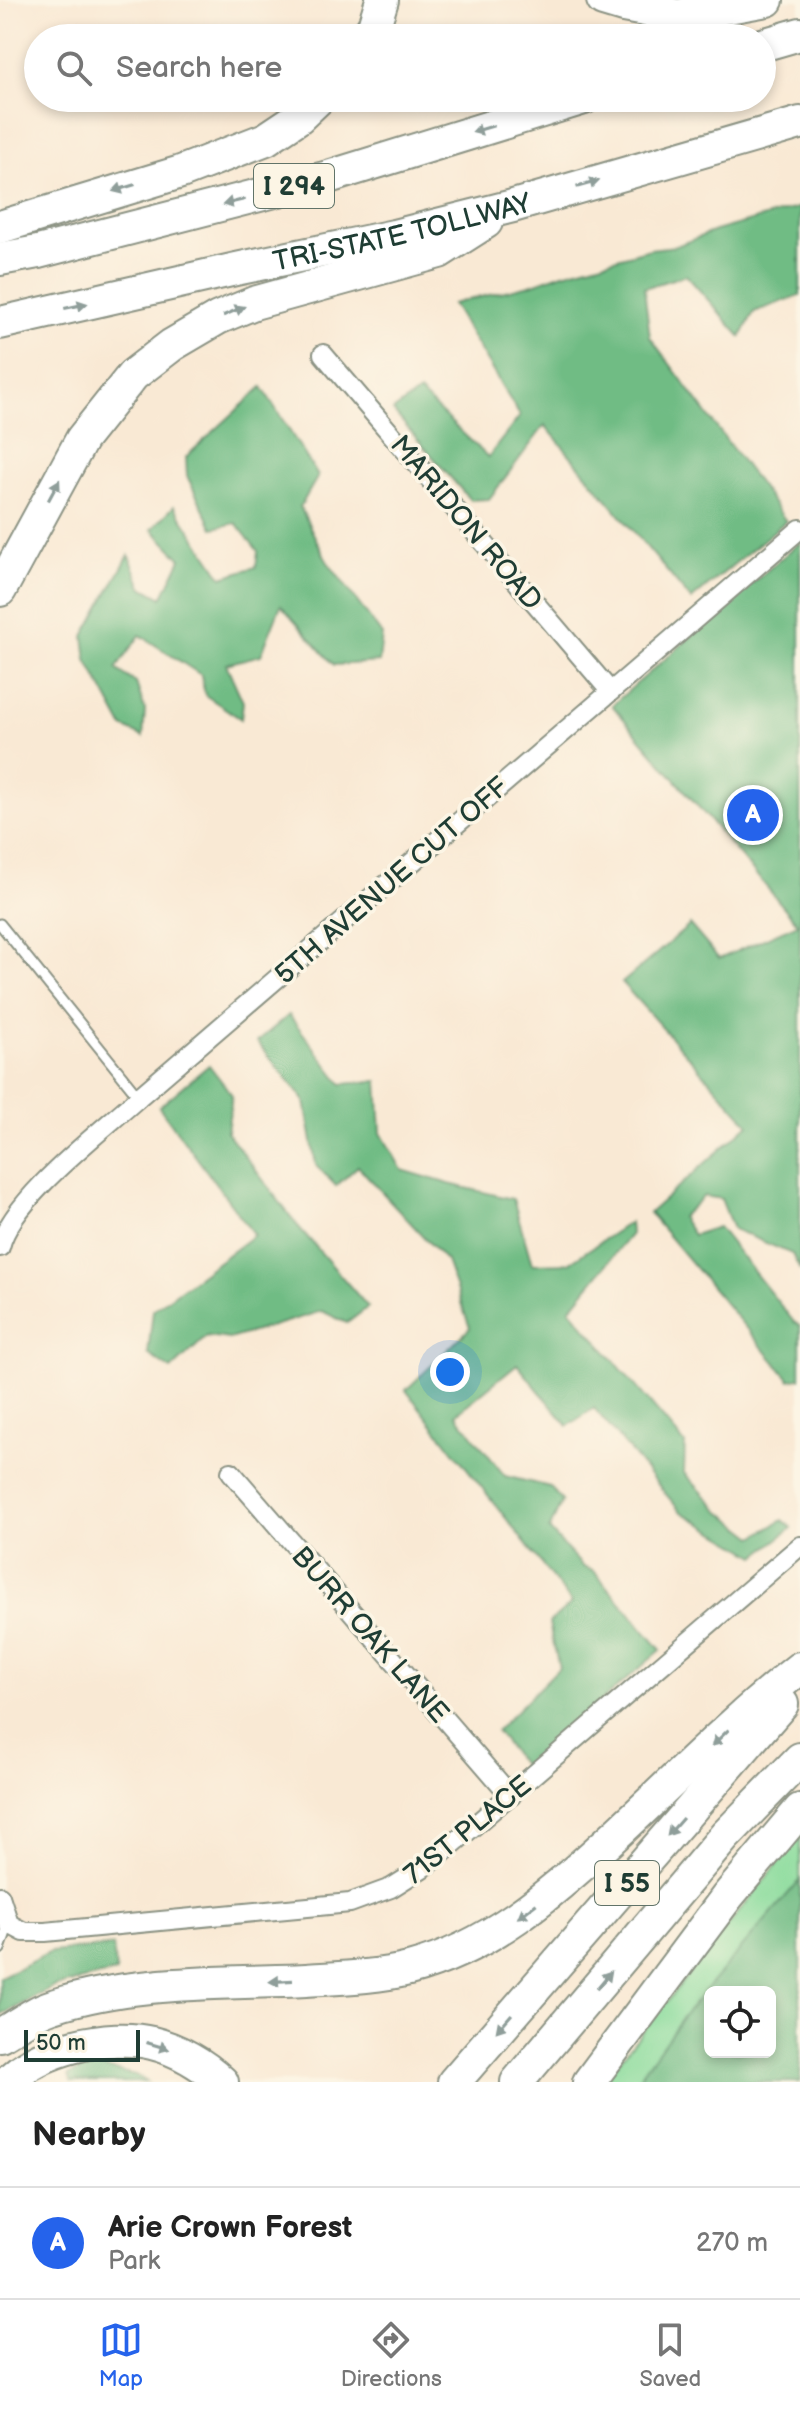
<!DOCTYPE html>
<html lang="en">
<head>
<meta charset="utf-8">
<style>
	:root { --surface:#fff; --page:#f6f6f6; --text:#222; --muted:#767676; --line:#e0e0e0; --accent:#2563eb }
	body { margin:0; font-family:"Balsamiq Sans",sans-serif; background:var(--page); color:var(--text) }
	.controls { position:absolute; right:24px; bottom:24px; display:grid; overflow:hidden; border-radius:12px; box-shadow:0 4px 12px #0003 }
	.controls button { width:72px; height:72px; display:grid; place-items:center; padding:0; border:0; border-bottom:2px solid var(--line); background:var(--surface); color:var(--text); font:40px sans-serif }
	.scale { position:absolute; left:24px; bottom:20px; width:116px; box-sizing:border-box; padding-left:8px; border:4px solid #1f3d34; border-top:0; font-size:22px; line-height:28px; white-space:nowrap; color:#1f3d34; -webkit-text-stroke:6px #fcf5e5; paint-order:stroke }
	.you { position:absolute; left:450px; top:1372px; width:28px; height:28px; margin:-20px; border:6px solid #fff; border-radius:50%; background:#1a73e8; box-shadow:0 0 0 12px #1a73e833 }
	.badge { display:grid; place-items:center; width:52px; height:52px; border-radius:50%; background:var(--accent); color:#fff; font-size:26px; font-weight:700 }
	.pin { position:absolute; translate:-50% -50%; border:4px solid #fff; box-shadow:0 2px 8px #0006 }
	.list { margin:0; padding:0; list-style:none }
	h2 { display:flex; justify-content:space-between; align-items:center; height:104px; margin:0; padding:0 32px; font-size:34px }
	h2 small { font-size:26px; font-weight:400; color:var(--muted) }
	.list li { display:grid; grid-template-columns:52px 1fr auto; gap:24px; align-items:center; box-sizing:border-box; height:112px; padding:0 32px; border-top:2px solid var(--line) }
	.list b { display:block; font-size:30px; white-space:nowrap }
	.list p { margin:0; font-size:26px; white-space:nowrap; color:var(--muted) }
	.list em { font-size:26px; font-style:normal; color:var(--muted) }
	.icon { flex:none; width:44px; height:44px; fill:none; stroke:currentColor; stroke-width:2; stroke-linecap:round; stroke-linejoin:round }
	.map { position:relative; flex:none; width:800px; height:2082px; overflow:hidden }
	.search { position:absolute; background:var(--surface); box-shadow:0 4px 12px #0003; left:24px; right:24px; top:24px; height:88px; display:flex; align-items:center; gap:20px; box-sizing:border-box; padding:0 28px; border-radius:44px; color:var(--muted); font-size:30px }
	.sheet { height:216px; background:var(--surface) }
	nav { display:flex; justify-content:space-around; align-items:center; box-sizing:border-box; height:112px; border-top:2px solid var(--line); background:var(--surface); font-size:22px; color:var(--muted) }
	nav a { display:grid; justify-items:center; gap:4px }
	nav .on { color:var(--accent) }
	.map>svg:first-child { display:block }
</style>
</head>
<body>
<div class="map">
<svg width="800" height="2082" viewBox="0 0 800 2082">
	<rect width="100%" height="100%" fill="#fcf5e5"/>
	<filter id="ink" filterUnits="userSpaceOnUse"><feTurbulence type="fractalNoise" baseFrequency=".0125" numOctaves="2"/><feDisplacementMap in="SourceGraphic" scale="16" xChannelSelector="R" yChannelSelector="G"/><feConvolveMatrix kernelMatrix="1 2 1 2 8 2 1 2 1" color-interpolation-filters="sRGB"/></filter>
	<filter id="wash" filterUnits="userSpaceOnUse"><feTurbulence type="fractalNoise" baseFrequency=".006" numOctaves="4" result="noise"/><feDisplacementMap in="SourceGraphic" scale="32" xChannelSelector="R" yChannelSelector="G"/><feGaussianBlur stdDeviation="1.8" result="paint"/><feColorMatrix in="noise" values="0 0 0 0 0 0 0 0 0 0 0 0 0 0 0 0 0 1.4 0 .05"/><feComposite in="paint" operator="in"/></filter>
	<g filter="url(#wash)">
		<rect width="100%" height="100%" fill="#f9e9d4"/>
		<path fill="#8bdc9d" stroke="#558c68" stroke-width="2" fill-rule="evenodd" d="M800,1836V2082H602ZM710,1992H770V2052H710Z"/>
		<path fill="#70bc84" stroke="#487c5c" stroke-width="2" fill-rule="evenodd" d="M800,207V295L754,312L741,337L686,275L644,288L650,337L786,521L691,600L545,425L489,499L470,500L393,411L419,392L488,457L520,416L452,304L530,285L563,273L650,249L676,246L715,231Z
			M262,387L318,476L300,507L327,561L382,635L379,662L334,665L281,605L261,655L226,664L243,702L241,719L205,695L201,675L140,635L116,669L136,683L145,710L143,737L123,727L87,660L84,636L129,555L142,587L162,598L181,559L152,529L174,506L222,577L256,567L258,551L236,523L213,528L187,476L186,457Z
			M800,542V1270L792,1254L733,1229L721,1199L704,1196L681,1217L693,1235L718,1227L794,1322L800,1326V1378L790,1380L649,1213L749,1124L622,983L690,925L719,959L798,924L612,705Z
			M289,1015L342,1084L378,1081L381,1133L402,1170L449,1184L513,1199L532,1264L569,1263L630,1222L631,1234L570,1309L685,1444L684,1473L718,1509L754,1537L783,1520L792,1528L756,1556L680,1511L594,1408L568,1426L517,1364L456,1414L505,1476L550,1487L562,1501L549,1530L583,1567L594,1571L661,1650L524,1767L496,1731L559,1668L549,1623L572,1603L406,1390L470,1328L446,1261L358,1166L336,1186L316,1165L305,1101L257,1042Z
			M209,1065L232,1095L227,1132L297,1225L368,1307L347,1323L322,1311L229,1339L207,1336L171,1370L148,1354L153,1310L254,1235L159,1107Z
			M800,1880V2082H636L684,2015ZM710,1992H770V2052H710Z
			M113,1946L116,1972L54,1987L0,2016V1977L51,1952Z
			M92,2065L135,2075L147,2082H71L69,2075Z"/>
	</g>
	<g filter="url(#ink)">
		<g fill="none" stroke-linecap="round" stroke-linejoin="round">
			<g stroke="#8c9384" stroke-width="13">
				<path id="service" d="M0,924L139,1097
					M0,1949L9,1924"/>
			</g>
			<g stroke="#8c9384" stroke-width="22">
				<path id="minor" d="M323,354L610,691
					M0,1247C11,1199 102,1131 139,1097L800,529
					M231,1472L511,1796
					M0,1896L9,1924L24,1932H45L350,1903L391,1888L432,1862L800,1546"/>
			</g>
			<g stroke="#8c9384" stroke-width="36">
				<g id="motorway">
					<path d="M603,0L623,6L678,16L767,0"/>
					<path d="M366,38L374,26L382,0"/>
					<path d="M762,45L800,34"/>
					<path d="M0,227L181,172L266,139L299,117L319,98"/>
					<path d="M0,259L38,252L325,178L584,98"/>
					<path id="s1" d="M0,323L236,269L394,236L513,206L800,123"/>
					<path d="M0,590L82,439L133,375L172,345L218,318L254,303L439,252L486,222"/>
					<path d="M0,2035C16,2026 35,2011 53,2006C134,1980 222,1984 306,1980C338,1978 377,1977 409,1969C489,1948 551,1894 611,1839C673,1782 733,1720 800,1668"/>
					<path d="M8,2082C38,2049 109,2032 152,2043C177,2049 203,2064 222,2082"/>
					<path d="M454,2082L782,1704"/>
					<path d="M517,2082L725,1836L800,1759"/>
					<path d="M589,2082L727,1897L800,1810"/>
				</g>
			</g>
			<use href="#service" stroke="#fff" stroke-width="9"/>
			<use href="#minor" stroke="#fff" stroke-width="18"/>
			<use href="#motorway" stroke="#fff" stroke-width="32"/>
		</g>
		<defs><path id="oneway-solid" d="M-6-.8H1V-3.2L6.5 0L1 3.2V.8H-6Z" transform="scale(2)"/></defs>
		<g fill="#8f9e9a">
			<use href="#oneway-solid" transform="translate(483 129) rotate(163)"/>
			<use href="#oneway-solid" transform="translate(588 184) rotate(-16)"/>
			<use href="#oneway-solid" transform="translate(124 188) rotate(163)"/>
			<use href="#oneway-solid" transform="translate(234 202) rotate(166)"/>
			<use href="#oneway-solid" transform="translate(76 306) rotate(-12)"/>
			<use href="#oneway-solid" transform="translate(234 311) rotate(-23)"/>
			<use href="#oneway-solid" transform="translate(54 490) rotate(-62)"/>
			<use href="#oneway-solid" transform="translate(720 1738) rotate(136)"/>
			<use href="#oneway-solid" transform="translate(675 1827) rotate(131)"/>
			<use href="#oneway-solid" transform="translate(527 1911) rotate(143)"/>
			<use href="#oneway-solid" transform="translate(604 1980) rotate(-50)"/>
			<use href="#oneway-solid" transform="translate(281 1981) rotate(177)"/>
			<use href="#oneway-solid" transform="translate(504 2023) rotate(131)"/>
			<use href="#oneway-solid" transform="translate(158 2046) rotate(17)"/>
		</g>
	</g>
	<g text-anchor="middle" stroke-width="7" stroke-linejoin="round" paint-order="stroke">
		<g fill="#fcf5e5" stroke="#617469" stroke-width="2">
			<rect x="254" y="164" width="80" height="44" rx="6"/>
			<rect x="595" y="1861" width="64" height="44" rx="6"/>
		</g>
		<g font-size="26" font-weight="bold" fill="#1f3d34">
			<text x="294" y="195">I 294</text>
			<text x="627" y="1892">I 55</text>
		</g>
		<g font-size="28" fill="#1f3d34" stroke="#fcf5e5">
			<text dy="10" stroke="none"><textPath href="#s1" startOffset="412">TRI-STATE TOLLWAY</textPath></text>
			<text transform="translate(467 522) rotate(50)" y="10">MARIDON ROAD</text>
			<text transform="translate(391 880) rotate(-41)" y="10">5TH AVENUE CUT OFF</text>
			<text transform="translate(371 1634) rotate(49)" y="10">BURR OAK LANE</text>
			<text transform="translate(467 1829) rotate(-39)" y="10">71ST PLACE</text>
		</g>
	</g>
</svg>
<div class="controls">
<button><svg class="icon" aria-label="locate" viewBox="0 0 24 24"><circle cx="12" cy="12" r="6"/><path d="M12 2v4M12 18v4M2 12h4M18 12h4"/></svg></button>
</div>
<div class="scale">50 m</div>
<div class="you"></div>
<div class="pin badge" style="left:753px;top:815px">A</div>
<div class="search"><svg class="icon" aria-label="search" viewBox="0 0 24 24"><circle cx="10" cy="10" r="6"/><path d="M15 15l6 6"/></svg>Search here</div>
</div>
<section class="sheet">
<h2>Nearby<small></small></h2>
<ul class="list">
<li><span class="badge">A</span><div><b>Arie Crown Forest</b><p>Park</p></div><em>270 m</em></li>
</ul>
</section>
<nav>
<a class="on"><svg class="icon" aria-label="map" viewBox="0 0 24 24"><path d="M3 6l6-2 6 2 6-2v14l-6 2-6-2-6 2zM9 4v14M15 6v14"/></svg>Map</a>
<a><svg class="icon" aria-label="directions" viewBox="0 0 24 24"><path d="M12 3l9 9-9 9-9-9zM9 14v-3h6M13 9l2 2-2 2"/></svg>Directions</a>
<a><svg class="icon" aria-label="saved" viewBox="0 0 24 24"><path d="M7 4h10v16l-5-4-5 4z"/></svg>Saved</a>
</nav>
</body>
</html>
